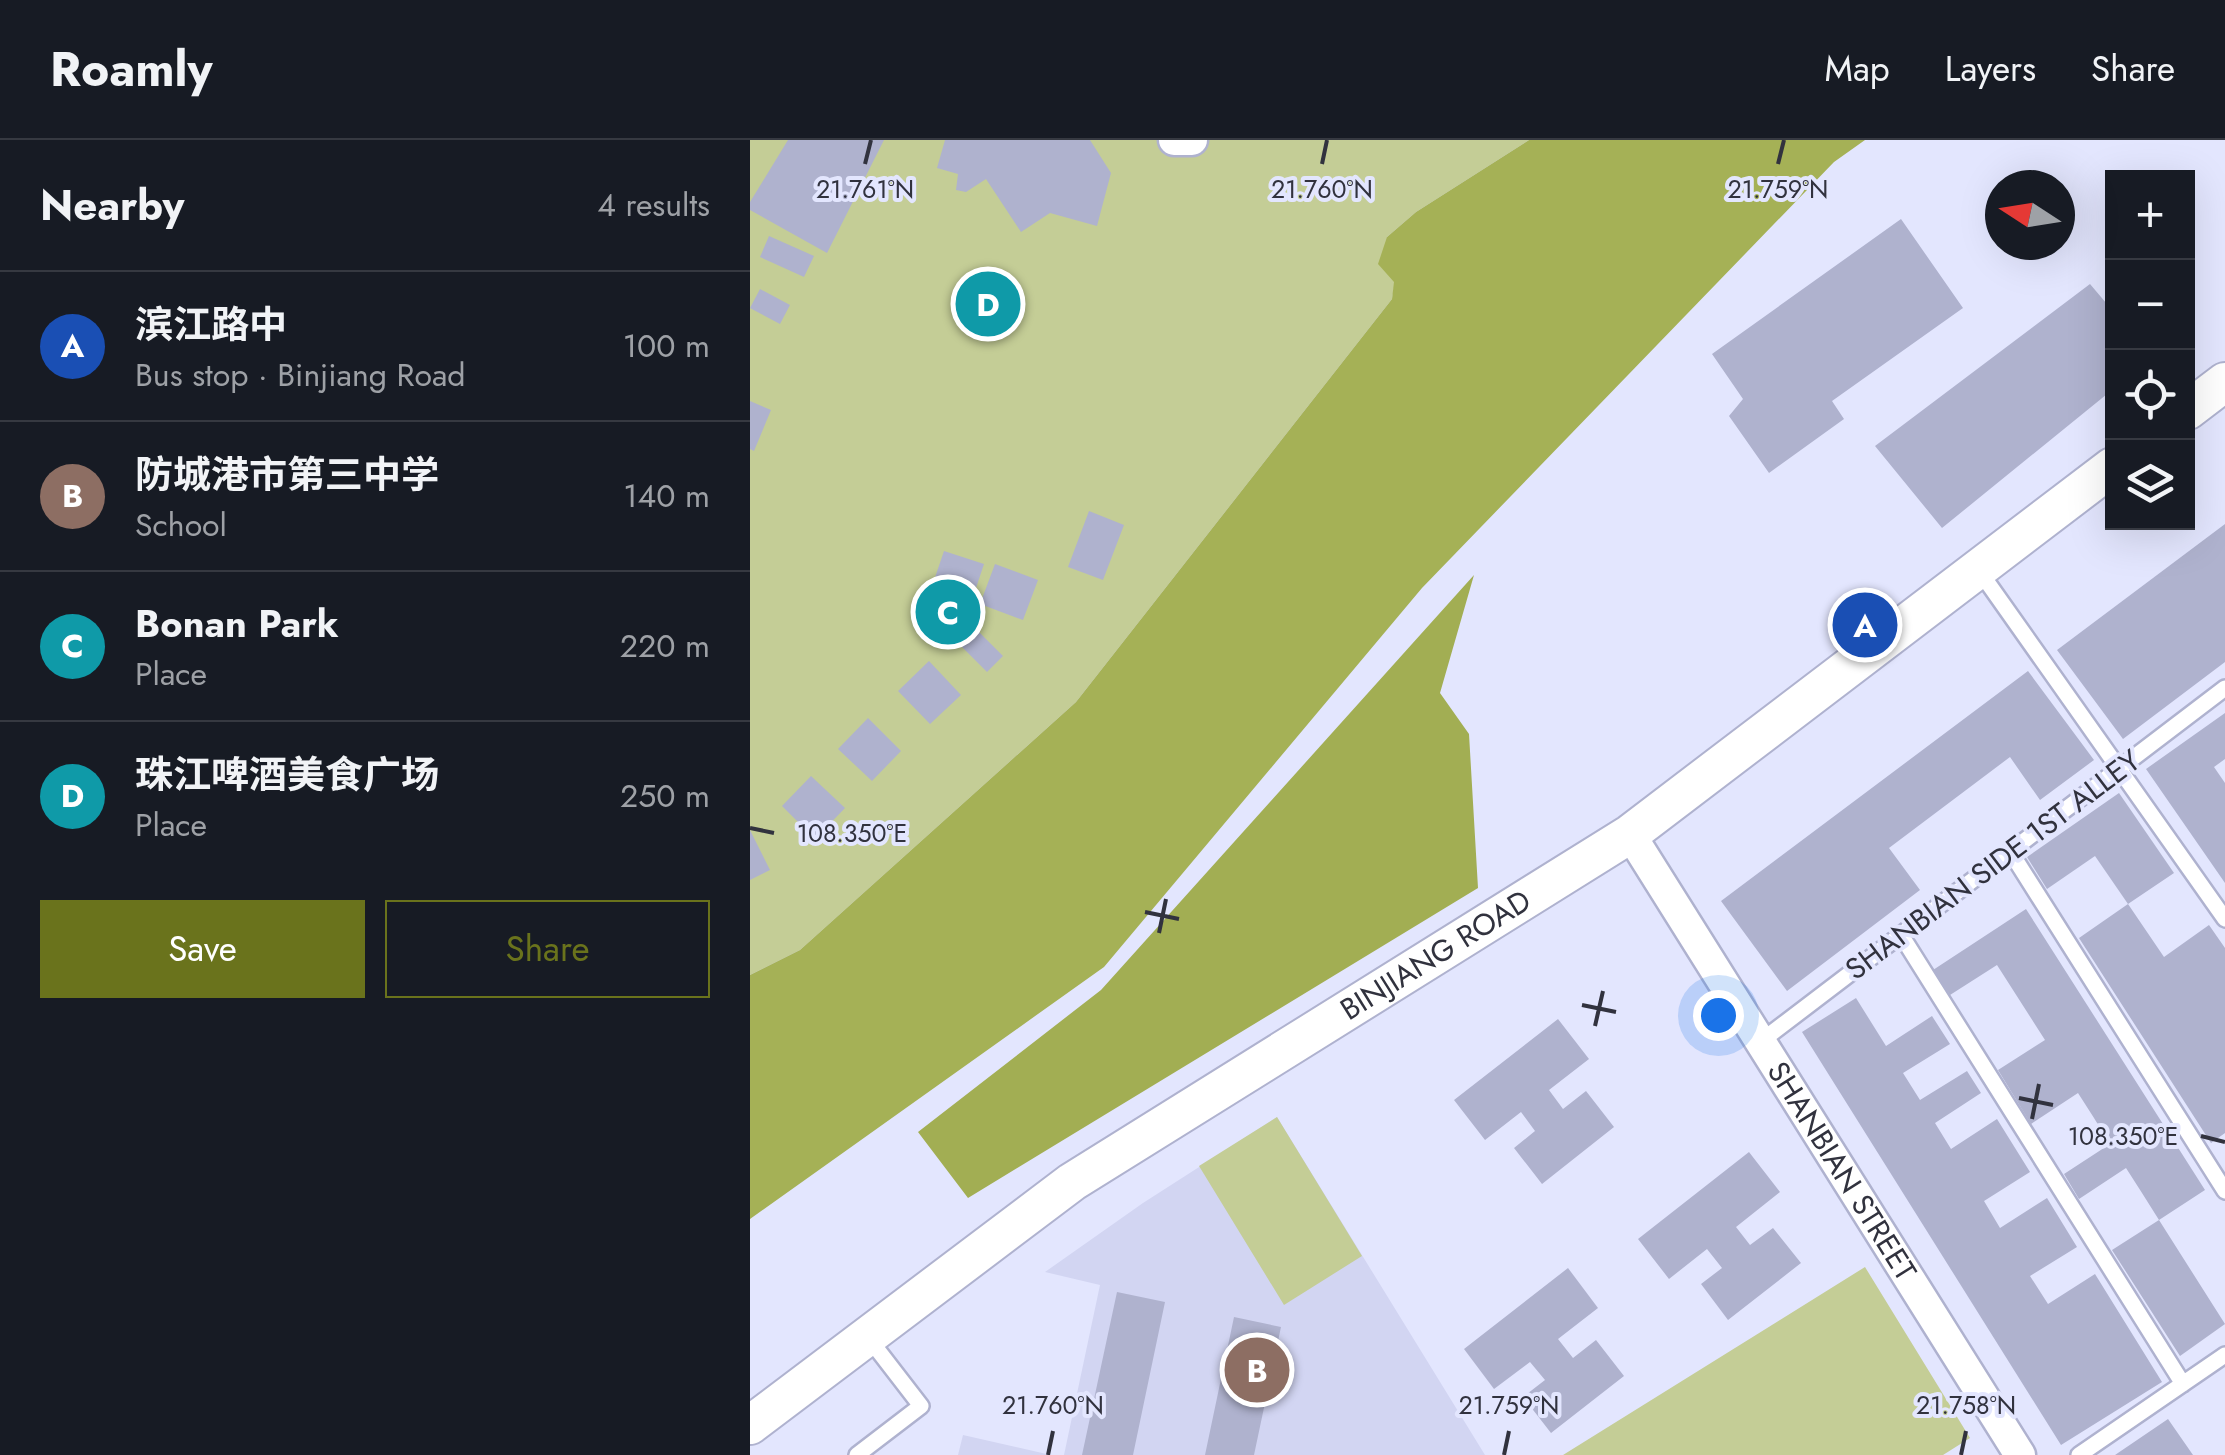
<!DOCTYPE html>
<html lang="en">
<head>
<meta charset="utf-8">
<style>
	:root { --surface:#171b24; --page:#242831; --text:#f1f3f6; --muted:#9ea1a6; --line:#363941; --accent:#6a731c }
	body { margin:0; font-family:Jost,"Noto Sans SC",sans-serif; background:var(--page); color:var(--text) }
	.controls { position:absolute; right:30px; top:30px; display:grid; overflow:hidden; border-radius:0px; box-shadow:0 10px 40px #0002 }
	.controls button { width:90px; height:90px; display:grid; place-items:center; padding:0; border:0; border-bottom:2px solid var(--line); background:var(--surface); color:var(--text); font:50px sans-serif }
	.compass { position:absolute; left:1235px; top:30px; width:90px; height:90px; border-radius:50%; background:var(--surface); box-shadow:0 10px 40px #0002; rotate:282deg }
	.you { position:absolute; left:968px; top:875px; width:35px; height:35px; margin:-25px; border:8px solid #fff; border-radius:50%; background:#1a73e8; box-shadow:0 0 0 15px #1a73e833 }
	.badge { display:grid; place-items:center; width:65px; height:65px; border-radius:50%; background:var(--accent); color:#fff; font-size:32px; font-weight:700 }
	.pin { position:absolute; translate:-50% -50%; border:5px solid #fff; box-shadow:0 2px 10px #0006 }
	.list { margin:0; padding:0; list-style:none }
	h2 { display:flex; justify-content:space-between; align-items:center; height:130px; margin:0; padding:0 40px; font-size:42px }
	h2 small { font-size:32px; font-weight:400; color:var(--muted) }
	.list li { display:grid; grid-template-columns:65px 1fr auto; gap:30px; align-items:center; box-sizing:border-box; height:150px; padding:0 40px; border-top:2px solid var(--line) }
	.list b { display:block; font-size:38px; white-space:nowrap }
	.list p { margin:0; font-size:32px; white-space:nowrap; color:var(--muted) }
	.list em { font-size:32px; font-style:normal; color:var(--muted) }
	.actions { display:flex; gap:20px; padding:30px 40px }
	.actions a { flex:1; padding:22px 0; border:2px solid var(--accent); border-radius:0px; text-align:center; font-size:35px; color:var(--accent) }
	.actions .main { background:var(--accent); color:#fff }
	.icon { flex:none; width:55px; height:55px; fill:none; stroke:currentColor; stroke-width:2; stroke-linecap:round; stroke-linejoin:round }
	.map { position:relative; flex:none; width:1475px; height:1315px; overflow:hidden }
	header { display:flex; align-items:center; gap:60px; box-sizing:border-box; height:140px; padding:0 50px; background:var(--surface); border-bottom:2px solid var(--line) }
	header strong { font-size:48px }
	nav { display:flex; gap:55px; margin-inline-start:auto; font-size:35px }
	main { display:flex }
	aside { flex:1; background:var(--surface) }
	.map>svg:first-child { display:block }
</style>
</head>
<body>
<header>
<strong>Roamly</strong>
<nav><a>Map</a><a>Layers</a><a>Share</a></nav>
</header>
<main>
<aside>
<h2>Nearby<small>4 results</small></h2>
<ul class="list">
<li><span class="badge" style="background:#1a4fb4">A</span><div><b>滨江路中</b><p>Bus stop · Binjiang Road</p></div><em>100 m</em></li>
<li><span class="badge" style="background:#8d6e63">B</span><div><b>防城港市第三中学</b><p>School</p></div><em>140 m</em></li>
<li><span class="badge" style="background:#0f9aa8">C</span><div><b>Bonan Park</b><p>Place</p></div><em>220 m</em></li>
<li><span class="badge" style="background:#0f9aa8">D</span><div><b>珠江啤酒美食广场</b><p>Place</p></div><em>250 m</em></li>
</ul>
<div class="actions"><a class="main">Save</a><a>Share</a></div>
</aside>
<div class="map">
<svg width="1475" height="1315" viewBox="0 0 1475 1315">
	<rect width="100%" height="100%" fill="#e3e6fe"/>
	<path fill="#d2d5f2" d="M527,977L735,1315H314L350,1145L295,1132L393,1063Z
		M213,1295L301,1315H208Z"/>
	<path fill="#c4cd96" d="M0,0H779L666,72L637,97L645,142L642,159L326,562L50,810L0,835Z
		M527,977L612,1116L534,1165L449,1026Z
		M1115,1127L1220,1298L1193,1315H813Z"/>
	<path fill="#a2ae53" d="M724,435L690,553L719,594L728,748L218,1058L168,992L351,850Z"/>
	<path fill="#a5b156" d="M779,0H1115L1084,22L672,448L354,827L0,1079V835L50,810L326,562L642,159L644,142L628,124L637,97L666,72Z"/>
	<path fill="#afb2ce" d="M38,0H134L77,113L0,70V62Z
		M195,0H340L361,33L347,86L300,73L271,92L236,39L216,52L206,50L208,34L187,28Z
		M1151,79L1213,168L1082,261L1094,279L1019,333L979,276L993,259L962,214Z
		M19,96L64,116L54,137L10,117Z
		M1340,144L1362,170V250L1192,388L1125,306Z
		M10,149L40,165L30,184L0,168Z
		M0,261L21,270L4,311L0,309Z
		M339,371L374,385L353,440L318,427Z
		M1475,384V522L1373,599L1307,510Z
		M194,411L234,424L219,469L179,455Z
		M245,424L288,440L273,480L230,464Z
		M218,481L253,516L237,532L202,497Z
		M179,521L211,555L180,584L148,551Z
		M1278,531L1344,620L1290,660L1260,617L1139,708L1170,750L1037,851L971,761Z
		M1475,573V619L1464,627L1475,643V743L1396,629Z
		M118,578L151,611L122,641L88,609Z
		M61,636L95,668L65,699L32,666Z
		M1369,653L1424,733L1378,764L1345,716L1297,749L1277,717Z
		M0,690L20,730L0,740Z
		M1378,764L1414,817L1459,785L1475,808V993L1461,1003L1329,798Z
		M1276,769L1455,1050L1409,1080L1475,1184L1430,1216L1362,1110L1409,1080L1392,1053L1376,1028L1329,1059L1314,1034L1360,1004L1344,978L1328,953L1281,984L1248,930L1295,900L1247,825L1200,855L1183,830Z
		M1106,858L1136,906L1182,876L1200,904L1153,933L1170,960L1217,931L1231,953L1185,983L1201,1009L1247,979L1280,1032L1234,1061L1250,1088L1297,1058L1327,1107L1280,1136L1298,1164L1345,1134L1412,1242L1311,1305L1052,892Z
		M808,879L839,919L799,950L813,969L836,951L864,987L792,1044L764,1008L785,991L771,972L735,1000L704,960Z
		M999,1012L1030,1052L986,1087L1000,1105L1023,1088L1051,1123L978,1180L951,1144L972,1128L957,1109L919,1139L888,1099Z
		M818,1128L848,1168L808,1199L823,1218L846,1200L874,1236L801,1293L773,1257L795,1240L780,1222L744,1249L714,1209Z
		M367,1152L415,1162L383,1315H332Z
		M484,1177L531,1187L504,1315H455Z
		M1418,1279L1443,1315H1365Z"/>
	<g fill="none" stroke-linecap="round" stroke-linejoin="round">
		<g stroke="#afb2cf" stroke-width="20">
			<path id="service" d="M1228,429L1475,779
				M1260,711L1475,1051
				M1151,795L1433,1244
				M1010,902L1475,548
				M107,1315L171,1266L117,1196
				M1329,1315L1475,1215"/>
		</g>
		<g stroke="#afb2cf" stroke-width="35">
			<g id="minor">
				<path d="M424,0H442"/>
				<path id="s1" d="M880,694L1270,1315"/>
			</g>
		</g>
		<g stroke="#afb2cf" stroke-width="42">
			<g id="tertiary">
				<path d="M1438,270L1475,242"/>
				<path id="s2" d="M0,1285L322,1042L880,694L1362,327"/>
			</g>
		</g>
		<use href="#service" stroke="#fff" stroke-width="15"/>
		<use href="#minor" stroke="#fff" stroke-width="30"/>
		<use href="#tertiary" stroke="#fff" stroke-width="38"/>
	</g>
	<path fill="none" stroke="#31323e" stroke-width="4" d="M115,24L121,0M572,24L577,0M1028,24L1034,0M0,688L24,693M395,772L429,779M409,793L416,759M832,865L866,872M845,886L853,851M1269,958L1303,965M1282,979L1289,944M1451,996L1475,1002M298,1315L303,1291M754,1315L759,1291M1211,1315L1216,1291"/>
	<g text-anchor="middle" stroke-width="8" stroke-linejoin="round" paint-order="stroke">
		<g font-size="30" fill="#31323e" stroke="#e3e6fe">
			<text transform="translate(1243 725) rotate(-37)" y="10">SHANBIAN SIDE 1ST ALLEY</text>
			<text dy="10" stroke="none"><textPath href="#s2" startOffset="832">BINJIANG ROAD</textPath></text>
			<text dy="10" stroke="none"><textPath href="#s1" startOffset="398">SHANBIAN STREET</textPath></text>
		</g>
	</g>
	<g font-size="25" text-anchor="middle" fill="#31323e" stroke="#e3e6fe" stroke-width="8" stroke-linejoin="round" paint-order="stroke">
		<text x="115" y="58">21.761°N</text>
		<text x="572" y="58">21.760°N</text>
		<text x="1028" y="58">21.759°N</text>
		<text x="102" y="702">108.350°E</text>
		<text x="1373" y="1005">108.350°E</text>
		<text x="303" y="1274">21.760°N</text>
		<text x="759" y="1274">21.759°N</text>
		<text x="1216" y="1274">21.758°N</text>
	</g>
</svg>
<div class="controls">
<button>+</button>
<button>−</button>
<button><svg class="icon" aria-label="locate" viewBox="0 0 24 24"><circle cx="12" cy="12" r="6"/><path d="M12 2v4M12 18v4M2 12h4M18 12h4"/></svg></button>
<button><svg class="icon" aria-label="layers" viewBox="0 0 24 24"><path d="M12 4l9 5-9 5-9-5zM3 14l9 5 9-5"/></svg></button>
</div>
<svg class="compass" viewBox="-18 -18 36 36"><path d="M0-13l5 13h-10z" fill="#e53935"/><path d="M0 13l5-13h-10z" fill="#9ea1a6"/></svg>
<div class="you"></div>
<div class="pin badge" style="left:1115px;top:485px;background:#1a4fb4">A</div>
<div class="pin badge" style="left:507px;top:1230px;background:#8d6e63">B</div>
<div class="pin badge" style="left:198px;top:472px;background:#0f9aa8">C</div>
<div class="pin badge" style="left:238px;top:164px;background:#0f9aa8">D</div>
</div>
</main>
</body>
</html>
